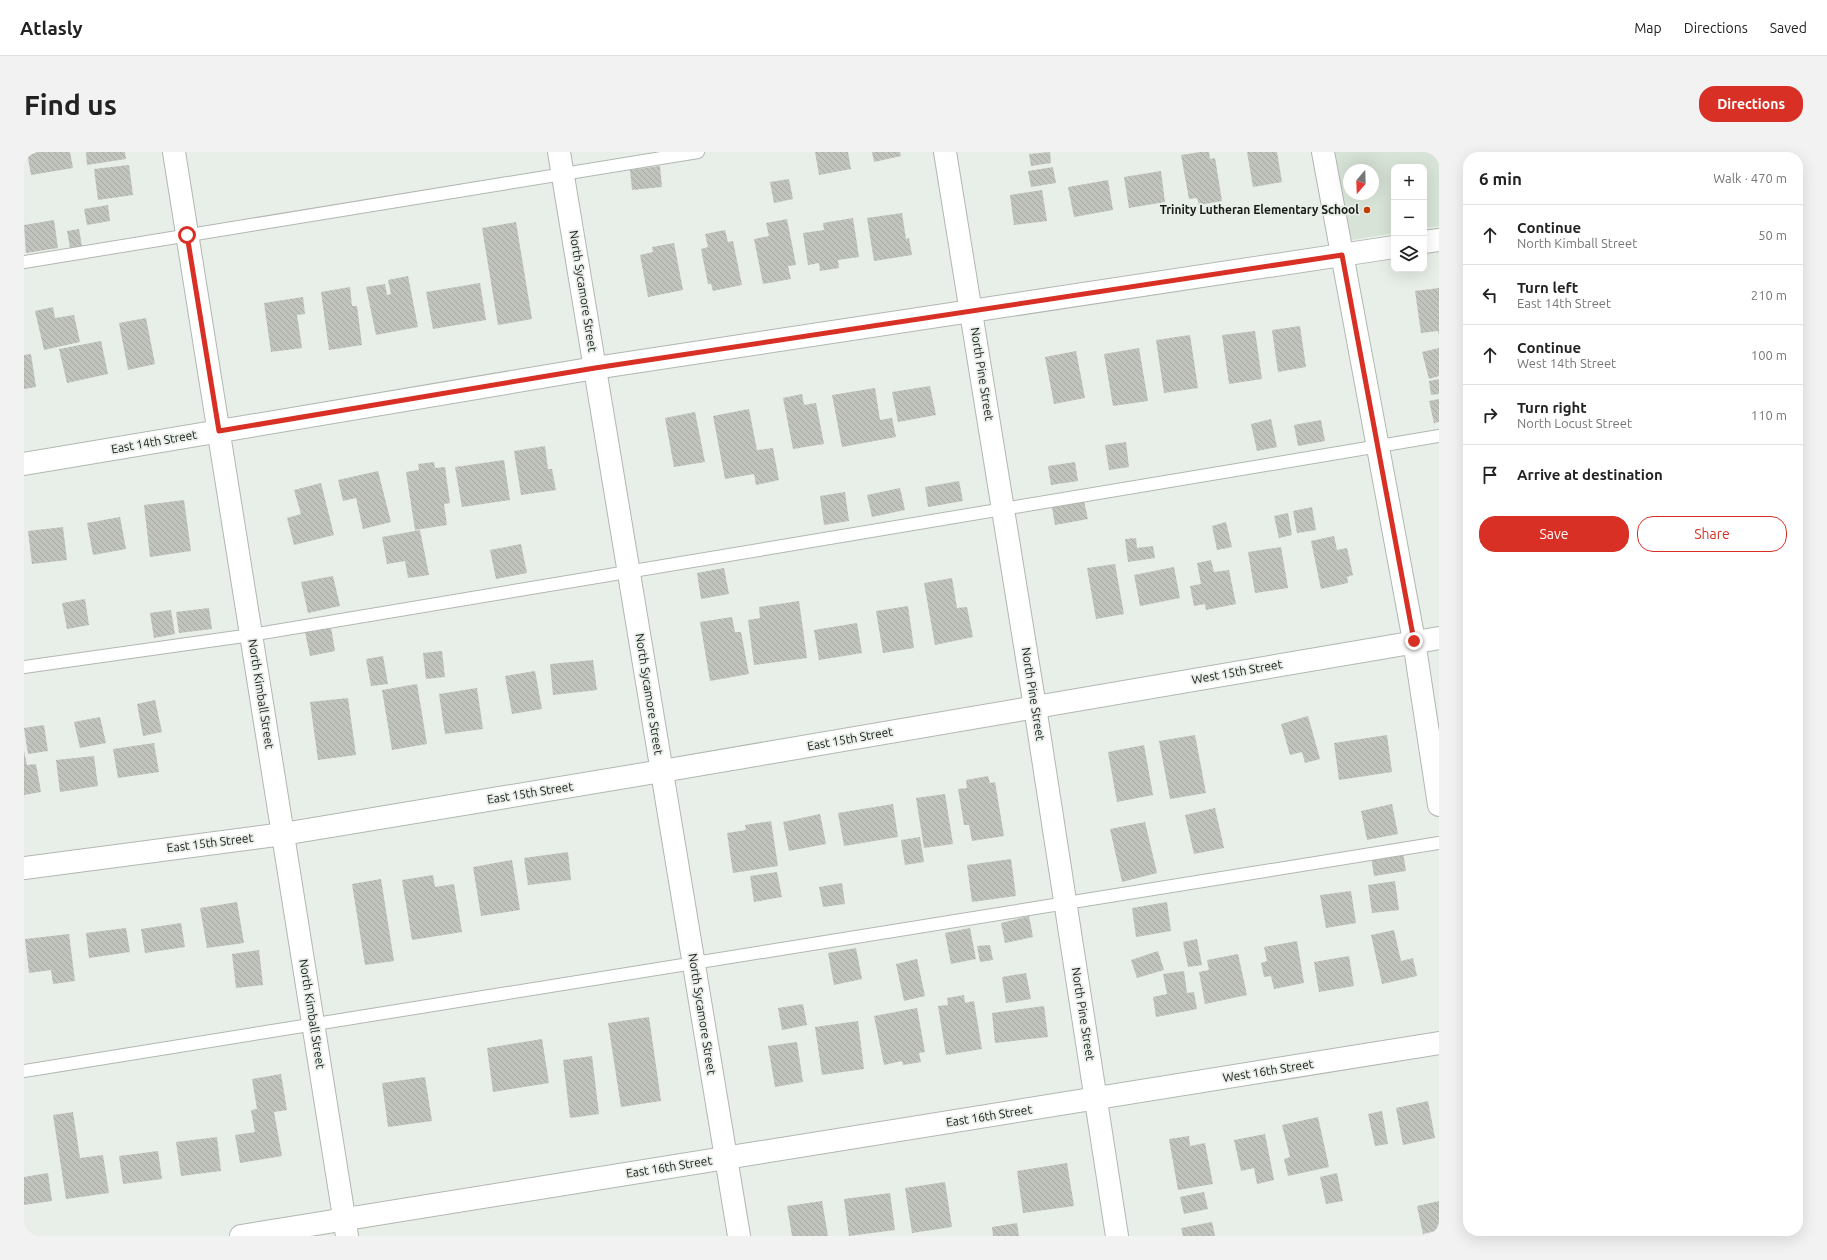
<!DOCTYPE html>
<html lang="en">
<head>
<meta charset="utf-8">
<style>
	:root { --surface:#fff; --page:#f2f2f2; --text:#222; --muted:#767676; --line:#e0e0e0; --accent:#d93025 }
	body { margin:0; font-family:Ubuntu,sans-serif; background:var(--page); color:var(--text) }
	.controls { position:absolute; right:12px; top:12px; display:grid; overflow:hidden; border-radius:8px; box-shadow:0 4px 16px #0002 }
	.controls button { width:36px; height:36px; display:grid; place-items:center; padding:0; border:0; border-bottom:1px solid var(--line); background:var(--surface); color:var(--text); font:20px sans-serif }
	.compass { position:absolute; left:1319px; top:12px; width:36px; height:36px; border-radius:50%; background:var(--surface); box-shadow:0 4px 16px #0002; rotate:199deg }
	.stop { position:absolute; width:12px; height:12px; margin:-9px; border:3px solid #d93025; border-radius:50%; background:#fff }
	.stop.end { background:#d93025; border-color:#fff; box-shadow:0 1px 4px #0008 }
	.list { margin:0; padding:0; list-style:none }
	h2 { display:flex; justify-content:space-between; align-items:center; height:52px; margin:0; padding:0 16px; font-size:17px }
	h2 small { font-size:13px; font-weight:400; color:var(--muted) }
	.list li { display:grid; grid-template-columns:26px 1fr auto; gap:12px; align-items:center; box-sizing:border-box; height:60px; padding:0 16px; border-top:1px solid var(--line) }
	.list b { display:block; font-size:15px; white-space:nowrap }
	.list p { margin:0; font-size:13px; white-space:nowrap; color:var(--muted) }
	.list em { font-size:13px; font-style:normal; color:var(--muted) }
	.actions { display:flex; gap:8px; padding:12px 16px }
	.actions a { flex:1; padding:9px 0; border:1px solid var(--accent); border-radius:16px; text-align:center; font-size:14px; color:var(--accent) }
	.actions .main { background:var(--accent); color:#fff }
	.icon { flex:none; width:22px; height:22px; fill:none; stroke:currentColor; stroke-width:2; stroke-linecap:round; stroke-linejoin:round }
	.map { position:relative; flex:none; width:1415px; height:1084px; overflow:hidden; border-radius:16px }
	header { display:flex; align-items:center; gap:24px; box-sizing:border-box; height:56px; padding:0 20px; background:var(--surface); border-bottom:1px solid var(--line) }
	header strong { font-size:19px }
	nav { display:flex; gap:22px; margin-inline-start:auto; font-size:14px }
	.intro { display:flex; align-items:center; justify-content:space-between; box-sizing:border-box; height:96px; padding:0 24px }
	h1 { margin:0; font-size:28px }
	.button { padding:10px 18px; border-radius:16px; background:var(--accent); color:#fff; font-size:14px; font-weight:700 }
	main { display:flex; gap:24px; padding:0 24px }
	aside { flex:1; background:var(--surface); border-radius:16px; box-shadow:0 4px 16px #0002 }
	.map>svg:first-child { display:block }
</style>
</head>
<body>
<header>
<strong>Atlasly</strong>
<nav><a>Map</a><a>Directions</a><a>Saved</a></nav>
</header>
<div class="intro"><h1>Find us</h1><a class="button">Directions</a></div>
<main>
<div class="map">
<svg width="1415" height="1084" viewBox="0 0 1415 1084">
	<defs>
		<pattern id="building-back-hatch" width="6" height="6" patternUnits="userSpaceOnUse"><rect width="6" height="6" fill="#c1c4bc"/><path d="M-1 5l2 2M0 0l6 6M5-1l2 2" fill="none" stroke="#a5a8a1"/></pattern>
	</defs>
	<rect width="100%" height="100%" fill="#e8eee8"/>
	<path fill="#d8e3d7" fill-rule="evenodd" d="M1306,0H1415V74L1400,76V15H1370V81L1321,89ZM1325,18H1349V42H1325Z"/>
	<path fill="url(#building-back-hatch)" d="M3,0H46L49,16L7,23Z
		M62,0H101L102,7L63,13Z
		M791,0H824L827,17L795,23Z
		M848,0H876L877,4L850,10Z
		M1026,0L1027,11L1007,14L1005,2Z
		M1176,0H1185L1186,7L1191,6L1198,49L1175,53L1173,46L1165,47L1157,3Z
		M1223,0H1253L1258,30L1229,35Z
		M105,13L109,43L74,48L70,17Z
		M636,14L638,35L608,38L606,18Z
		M1029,15L1032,31L1007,35L1004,19Z
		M1137,19L1141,50L1105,56L1100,25Z
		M765,27L769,47L750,51L746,30Z
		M1084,28L1089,58L1050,65L1044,35Z
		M1018,38L1023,69L990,73L986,43Z
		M84,53L86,69L63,73L60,57Z
		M878,61L882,87L885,86L888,103L850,109L843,66Z
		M829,66L835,105L814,108L815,116L796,119L795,111L784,113L779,81L800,78L799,71Z
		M763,67L772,113L764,114L767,127L739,132L730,87L745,84L742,71Z
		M30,68L34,96L2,101L0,73Z
		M492,70L508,167L474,173L458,76Z
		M55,77L58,94L46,96L43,79Z
		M701,78L704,90L709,89L718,133L689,139L687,132H684L677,97L684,95L681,82Z
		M650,91L659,138L624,145L616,103L629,100L628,95Z
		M384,124L394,175L352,183L342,135L361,132L363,143L367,142L364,128Z
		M456,131L462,168L409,177L402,140Z
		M326,135L328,154H333L338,193L305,198L297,140Z
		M1415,136V183L1414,179L1397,181L1391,139Z
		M279,145L281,162L273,163L278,196L247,200L240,151Z
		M29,155L31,166L50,163L56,190L20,198L11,159Z
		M122,166L131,212L104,218L95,171Z
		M1276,174L1282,215L1254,220L1248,178Z
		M1231,179L1238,227L1205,232L1198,183Z
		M1166,183L1174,236L1140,241L1132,188Z
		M77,189L84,222L43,231L35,197Z
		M1115,196L1124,249L1089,254L1080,202Z
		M1415,196V224L1405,227L1398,200Z
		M1052,199L1061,246L1030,252L1021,205Z
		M7,202L12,235L0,237V203Z
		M1415,227V242L1407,243L1405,229Z
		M906,234L912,263L874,270L868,240Z
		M851,236L856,268L868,266L872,285L818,295L808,243Z
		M778,242L780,253L792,251L800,292L769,297L759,246Z
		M1415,247V270L1410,271L1405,249Z
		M725,257L733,298L749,296L755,328L732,333L730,322L701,327L689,264Z
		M671,260L681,310L650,315L641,266Z
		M1247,267L1253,295L1233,299L1227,272Z
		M1297,268L1301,289L1274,294L1270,273Z
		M1102,290L1105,315L1085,318L1081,293Z
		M521,294L524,317H528L532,338L497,343L490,299Z
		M480,308L486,348L438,355L431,315Z
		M410,310L411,316L421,315L426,351L420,352L423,373L391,378L382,320L395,318L394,312Z
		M1051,310L1054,329L1027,333L1024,314Z
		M354,319L367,370L339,377L332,346L319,349L314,328Z
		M935,329L939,349L904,355L901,335Z
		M297,331L310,383L270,393L263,366L277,362L270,338Z
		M876,336L881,358L848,365L843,343Z
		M821,340L825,369L800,373L796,344Z
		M160,348L167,399L126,405L120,353Z
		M1060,349L1064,367L1031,373L1028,355Z
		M1288,355L1292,378L1273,381L1269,359Z
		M1264,361L1268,383L1255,386L1250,364Z
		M96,365L102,397L69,403L63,371Z
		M1202,370L1208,395L1193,398L1188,374Z
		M39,375L43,408L8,412L4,379Z
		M396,378L405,423L384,426L381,409L363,412L358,385Z
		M1310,384L1313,398L1323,396L1329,423L1323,425L1324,431L1297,437L1287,389Z
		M1112,386L1113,396L1129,394L1131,406L1104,410L1101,387Z
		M497,392L503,421L472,427L466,398Z
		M1257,395L1264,436L1231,441L1224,400Z
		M1187,408L1190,420L1205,418L1212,452L1182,458L1181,452L1170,454L1166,434L1177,432L1173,411Z
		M1091,412L1100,462L1072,467L1063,416Z
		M1150,415L1156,446L1116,454L1110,423Z
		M700,416L705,442L677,447L673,421Z
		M309,424L316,454L284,461L277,430Z
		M928,426L933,456L943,455L949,485L911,493L900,431Z
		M61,447L65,473L43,477L38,451Z
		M775,449L783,506L730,513L724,468L736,466L735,455Z
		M884,454L890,496L859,501L852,459Z
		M185,456L188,477L155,481L152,460Z
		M147,458L151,482L130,486L126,461Z
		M708,465L711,480H717L725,522L686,529L676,470Z
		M833,471L838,501L795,508L790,478Z
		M307,475L311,499L286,504L281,480Z
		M418,499L421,525L402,527L399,501Z
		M359,504L364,532L347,534L342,507Z
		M569,508L573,538L529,543L526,512Z
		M511,519L518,557L488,562L481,524Z
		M393,532L403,592L368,598L358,538Z
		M453,536L459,577L421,582L415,542Z
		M324,546L332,603L294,608L286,550Z
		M131,548L138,580L119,584L113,552Z
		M1284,564L1296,607L1281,611L1278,600L1266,603L1257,572Z
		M76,565L82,591L56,596L50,570Z
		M20,573L24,599L4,602L0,576Z
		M1171,583L1182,641L1146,647L1135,589Z
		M1363,583L1368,620L1315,628L1310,591Z
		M130,591L135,620L94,626L89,597Z
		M1120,593L1129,643L1093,650L1084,600Z
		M0,599L3,613L12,612L17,640L0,643Z
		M70,604L74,634L36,640L32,608Z
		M964,624L966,631L971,630L980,684L948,689L945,673H940L934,637L943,636L942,628Z
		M921,642L929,692L900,696L892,646Z
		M869,652L874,685L820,694L814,661Z
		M1368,652L1374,682L1343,688L1337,659Z
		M1191,656L1200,696L1170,702L1161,663Z
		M796,662L802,692L765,699L759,670Z
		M747,669L754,714L709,721L703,681L722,678L721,673Z
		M1121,670L1133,721L1098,730L1086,677Z
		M896,685L900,710L881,713L877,688Z
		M544,700L547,728L504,733L500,706Z
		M1379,700L1382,719L1350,724L1347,704Z
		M987,707L992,744L948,750L943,713Z
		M488,708L496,758L457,764L449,715Z
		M753,720L758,745L730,750L726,724Z
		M409,723L411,735L430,732L438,780L388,788L378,728Z
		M357,727L370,809L341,813L328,732Z
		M1371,729L1375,758L1348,761L1344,733Z
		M818,731L821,752L799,755L795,735Z
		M1327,739L1332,771L1302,776L1296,743Z
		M213,750L220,791L183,796L176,756Z
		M1143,750L1147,779L1112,785L1108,756Z
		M1005,764L1009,785L981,791L977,771Z
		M157,771L161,795L121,801L117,777Z
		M102,776L106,800L65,806L62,781Z
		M946,776L952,807L927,812L921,781Z
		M1370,778L1377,809L1389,806L1393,824L1358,832L1347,783Z
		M45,782L51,829L29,832L27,818L5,821L1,787Z
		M1173,787L1178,813L1164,815L1159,790Z
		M1273,789L1280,831L1250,837L1247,824L1240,825L1237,811L1243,809L1240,795Z
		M966,793L969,808L956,810L953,794Z
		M832,796L838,827L810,833L804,801Z
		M235,798L239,833L212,836L208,802Z
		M1134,799L1140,818L1113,826L1107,808Z
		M1214,802L1223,843L1181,852L1175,820L1185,818L1183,808Z
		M1325,804L1330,834L1295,840L1290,810Z
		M893,807L901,844L880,849L872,812Z
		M1160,819L1163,841L1170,840L1173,857L1132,865L1129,845L1143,842L1139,822Z
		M1002,821L1007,847L982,851L978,825Z
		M940,843L941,851L950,849L958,897L922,903L914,854L924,853L923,846Z
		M779,852L783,873L758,878L754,856Z
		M1020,854L1024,885L971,891L968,861Z
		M893,856L901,900L895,901L897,910L879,913L878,909L860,913L850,864Z
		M625,865L637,949L597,955L584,871Z
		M834,869L840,917L798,923L791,875Z
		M518,887L525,931L469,940L463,896Z
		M773,890L779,930L751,935L744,894Z
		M568,904L575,962L546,966L539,908Z
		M257,922L263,958L250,960L258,1004L216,1011L211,983L231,980L227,958L233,957L228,927Z
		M401,925L408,969L364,975L358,931Z
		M1404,949L1411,986L1379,993L1372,956Z
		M1358,959L1364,992L1351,994L1344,962Z
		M49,960L56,1006L79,1003L85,1041L42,1047L29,963Z
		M1294,965L1305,1015L1264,1024L1260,1007L1266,1005L1258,973Z
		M1241,982L1250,1028L1233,1032L1230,1016L1217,1019L1210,988Z
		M1165,984L1166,994L1181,991L1189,1032L1154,1038L1145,987Z
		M193,985L197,1019L157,1024L152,990Z
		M134,999L138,1027L99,1032L95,1004Z
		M1043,1011L1050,1054L999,1061L993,1019Z
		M24,1021L28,1049L0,1053V1025Z
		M1313,1021L1319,1049L1302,1052L1296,1025Z
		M921,1030L928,1075L888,1081L881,1036Z
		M1180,1040L1184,1057L1160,1062L1156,1045Z
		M866,1041L871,1078L825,1084L820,1047Z
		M798,1049L804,1084H768L763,1054Z
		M1415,1049V1078L1399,1082L1393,1054Z
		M1188,1070L1191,1084H1159L1157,1076Z
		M993,1071L995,1084H969L968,1075Z"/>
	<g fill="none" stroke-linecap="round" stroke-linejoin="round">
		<g stroke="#b1b7b1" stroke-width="14">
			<path id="lane" d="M0,110L674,0
				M0,515L227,483L1415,284
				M0,919L1415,691"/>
		</g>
		<g stroke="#b1b7b1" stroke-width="24">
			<path id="street" d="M150,0L323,1084
				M921,0L1011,555L1093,1084
				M1299,0L1390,489L1415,653
				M1400,90L1415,88
				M0,312L571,216L1370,95
				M0,716L259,682L638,619L1415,486
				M217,1084L1415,891"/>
		</g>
		<g stroke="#b1b7b1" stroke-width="24">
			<path id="secondary" d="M535,0L715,1084"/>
		</g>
		<use href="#lane" stroke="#fff" stroke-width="12"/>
		<use href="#street" stroke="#fff" stroke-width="22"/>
		<use href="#secondary" stroke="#fff" stroke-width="22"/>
	</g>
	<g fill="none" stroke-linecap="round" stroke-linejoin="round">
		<path stroke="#d93025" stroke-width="5" d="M163,83L195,279L571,216L1318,103L1390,489"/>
	</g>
	<circle fill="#c23b00" stroke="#e8eee8" stroke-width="1.5" cx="1343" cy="58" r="4"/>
	<g text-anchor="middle" stroke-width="3.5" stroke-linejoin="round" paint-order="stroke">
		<g font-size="12" font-weight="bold" fill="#181a17" stroke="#e8eee8" text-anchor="end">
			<text x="1335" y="62">Trinity Lutheran Elementary School</text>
		</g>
		<g font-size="12" fill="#181a17" stroke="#e8eee8">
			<text transform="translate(559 139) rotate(81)" y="4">North Sycamore Street</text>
			<text transform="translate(958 222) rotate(81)" y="4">North Pine Street</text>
			<text transform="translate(130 290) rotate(-10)" y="4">East 14th Street</text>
			<text transform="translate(1213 520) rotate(-10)" y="4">West 15th Street</text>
			<text transform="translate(237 542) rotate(81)" y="4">North Kimball Street</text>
			<text transform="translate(625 542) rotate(81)" y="4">North Sycamore Street</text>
			<text transform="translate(1009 542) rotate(81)" y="4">North Pine Street</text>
			<text transform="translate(826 587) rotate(-10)" y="4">East 15th Street</text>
			<text transform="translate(506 641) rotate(-9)" y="4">East 15th Street</text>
			<text transform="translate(186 691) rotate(-7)" y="4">East 15th Street</text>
			<text transform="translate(288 862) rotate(81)" y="4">North Kimball Street</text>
			<text transform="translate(678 862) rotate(81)" y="4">North Sycamore Street</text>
			<text transform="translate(1059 862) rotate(81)" y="4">North Pine Street</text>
			<text transform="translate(1244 919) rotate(-9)" y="4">West 16th Street</text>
			<text transform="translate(965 964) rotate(-9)" y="4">East 16th Street</text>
			<text transform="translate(645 1015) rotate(-9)" y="4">East 16th Street</text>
		</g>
	</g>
</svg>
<div class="controls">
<button>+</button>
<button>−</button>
<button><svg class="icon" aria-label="layers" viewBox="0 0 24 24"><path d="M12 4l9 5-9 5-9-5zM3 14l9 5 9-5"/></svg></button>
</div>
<svg class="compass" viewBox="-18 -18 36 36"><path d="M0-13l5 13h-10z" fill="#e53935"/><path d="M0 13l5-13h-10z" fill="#767676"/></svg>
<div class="stop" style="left:163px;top:83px"></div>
<div class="stop end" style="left:1390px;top:489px"></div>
</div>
<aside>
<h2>6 min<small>Walk · 470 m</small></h2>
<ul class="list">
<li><svg class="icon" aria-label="ahead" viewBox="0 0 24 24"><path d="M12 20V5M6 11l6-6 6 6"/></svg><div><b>Continue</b><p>North Kimball Street</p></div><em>50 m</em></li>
<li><svg class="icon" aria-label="left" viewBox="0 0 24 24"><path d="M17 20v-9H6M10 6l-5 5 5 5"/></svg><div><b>Turn left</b><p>East 14th Street</p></div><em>210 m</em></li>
<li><svg class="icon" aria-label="ahead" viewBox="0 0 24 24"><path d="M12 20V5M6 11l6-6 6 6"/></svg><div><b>Continue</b><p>West 14th Street</p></div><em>100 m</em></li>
<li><svg class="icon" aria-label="right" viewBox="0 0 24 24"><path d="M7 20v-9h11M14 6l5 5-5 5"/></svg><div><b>Turn right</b><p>North Locust Street</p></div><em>110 m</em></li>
<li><svg class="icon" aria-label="arrive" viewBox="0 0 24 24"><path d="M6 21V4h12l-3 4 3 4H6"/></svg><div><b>Arrive at destination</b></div></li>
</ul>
<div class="actions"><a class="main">Save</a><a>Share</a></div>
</aside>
</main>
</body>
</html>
